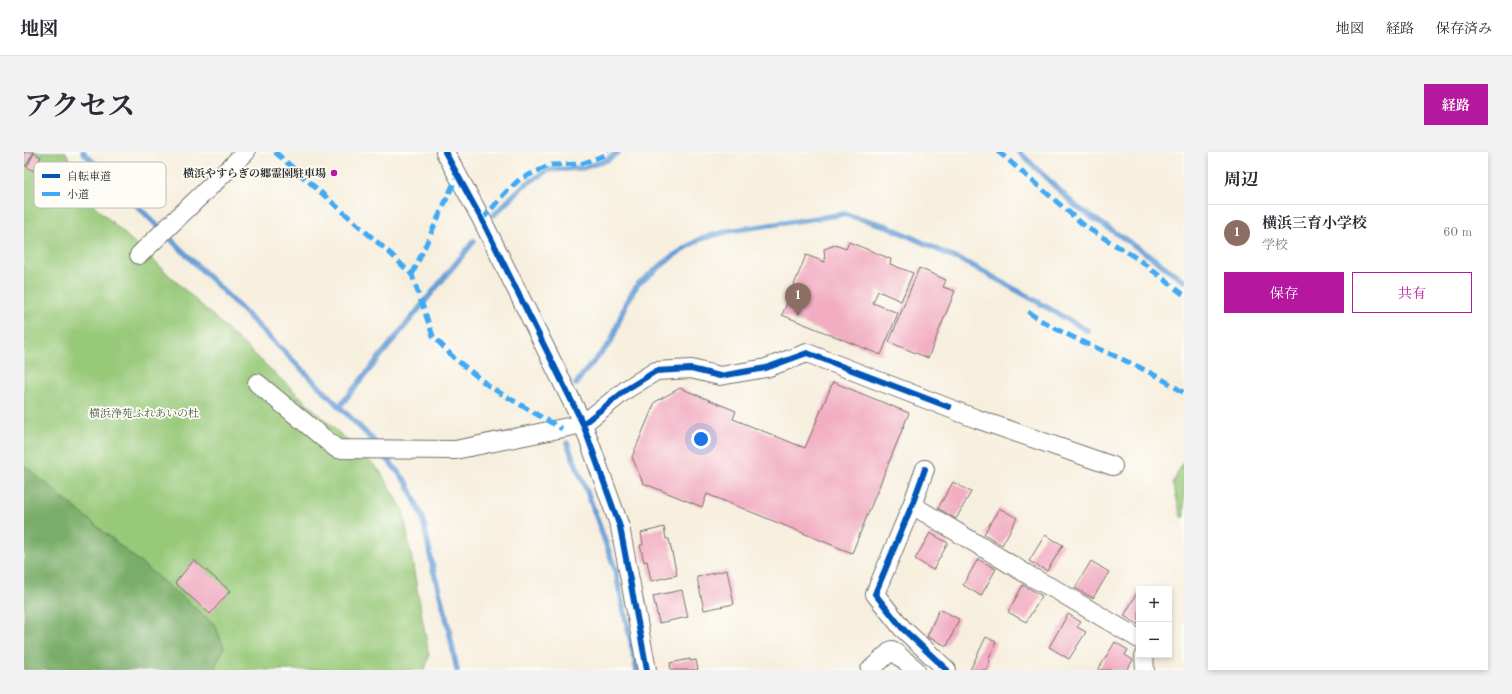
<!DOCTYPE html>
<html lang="ja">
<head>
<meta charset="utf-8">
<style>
	:root { --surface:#fff; --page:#f2f2f3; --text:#2b2b33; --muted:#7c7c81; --line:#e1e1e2; --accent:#b5179e }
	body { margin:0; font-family:"Old Standard TT","Noto Serif JP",serif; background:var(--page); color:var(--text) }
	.controls { position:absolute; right:12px; bottom:12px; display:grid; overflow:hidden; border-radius:0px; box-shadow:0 2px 6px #0003 }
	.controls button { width:36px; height:36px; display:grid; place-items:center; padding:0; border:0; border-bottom:1px solid var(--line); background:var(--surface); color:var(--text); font:20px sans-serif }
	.you { position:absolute; left:677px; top:287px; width:14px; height:14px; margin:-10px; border:3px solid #fff; border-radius:50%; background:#1a73e8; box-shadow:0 0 0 6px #1a73e833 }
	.badge { display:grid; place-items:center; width:26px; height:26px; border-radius:50%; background:var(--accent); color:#fff; font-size:13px; font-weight:700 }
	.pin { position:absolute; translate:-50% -33px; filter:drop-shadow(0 1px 2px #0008) }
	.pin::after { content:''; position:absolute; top:21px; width:14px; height:12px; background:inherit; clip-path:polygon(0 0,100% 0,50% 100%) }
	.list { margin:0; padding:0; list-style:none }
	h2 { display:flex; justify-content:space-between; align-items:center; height:52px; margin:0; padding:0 16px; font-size:17px }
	h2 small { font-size:13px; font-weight:400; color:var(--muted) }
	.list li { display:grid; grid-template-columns:26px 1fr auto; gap:12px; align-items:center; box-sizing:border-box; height:56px; padding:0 16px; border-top:1px solid var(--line) }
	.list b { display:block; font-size:15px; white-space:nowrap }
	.list p { margin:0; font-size:13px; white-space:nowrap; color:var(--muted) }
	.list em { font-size:13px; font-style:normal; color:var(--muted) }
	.actions { display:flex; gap:8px; padding:12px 16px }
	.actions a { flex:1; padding:9px 0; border:1px solid var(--accent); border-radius:0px; text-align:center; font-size:14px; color:var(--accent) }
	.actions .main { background:var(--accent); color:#fff }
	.map { position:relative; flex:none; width:1160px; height:518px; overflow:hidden; border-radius:0px }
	header { display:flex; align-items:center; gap:24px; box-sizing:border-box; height:56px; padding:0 20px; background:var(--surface); border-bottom:1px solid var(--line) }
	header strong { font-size:19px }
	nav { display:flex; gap:22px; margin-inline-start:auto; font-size:14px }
	.intro { display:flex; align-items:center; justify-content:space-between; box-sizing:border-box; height:96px; padding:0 24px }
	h1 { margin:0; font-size:28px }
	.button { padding:10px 18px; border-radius:0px; background:var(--accent); color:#fff; font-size:14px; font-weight:700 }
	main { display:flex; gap:24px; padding:0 24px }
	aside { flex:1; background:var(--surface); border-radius:0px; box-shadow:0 2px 6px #0003 }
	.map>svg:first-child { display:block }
</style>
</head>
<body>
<header>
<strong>地図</strong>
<nav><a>地図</a><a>経路</a><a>保存済み</a></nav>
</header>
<div class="intro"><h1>アクセス</h1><a class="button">経路</a></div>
<main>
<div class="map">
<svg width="1160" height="518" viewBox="0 0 1160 518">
	<rect width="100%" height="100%" fill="#fdfcf7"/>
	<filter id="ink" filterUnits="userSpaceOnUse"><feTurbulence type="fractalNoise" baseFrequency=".025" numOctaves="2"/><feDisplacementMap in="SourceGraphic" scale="8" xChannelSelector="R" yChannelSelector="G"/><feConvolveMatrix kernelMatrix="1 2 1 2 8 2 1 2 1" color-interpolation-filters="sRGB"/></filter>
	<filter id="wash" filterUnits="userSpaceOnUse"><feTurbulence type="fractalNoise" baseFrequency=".012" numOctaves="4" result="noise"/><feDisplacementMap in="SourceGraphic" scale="16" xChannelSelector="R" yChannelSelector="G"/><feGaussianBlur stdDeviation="0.9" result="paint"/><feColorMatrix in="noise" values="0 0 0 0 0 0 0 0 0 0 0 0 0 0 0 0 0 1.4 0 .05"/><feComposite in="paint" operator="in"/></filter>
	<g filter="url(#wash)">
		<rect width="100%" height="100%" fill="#f7efde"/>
		<path fill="#98c979" stroke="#627a52" d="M0,0H42L62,46L355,318L379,358L405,504L401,518H190L191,473L0,313Z
			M1160,308V366L1157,365L1149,331Z"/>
		<path fill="#7aad69" stroke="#526c4a" d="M0,313L191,473L200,495L190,518H0Z"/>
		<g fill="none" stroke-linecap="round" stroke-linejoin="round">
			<path stroke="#679fd6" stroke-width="5.5" d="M59,0L347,286L353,293
				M995,0L1053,55L1126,104L1160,129
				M470,63L499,34L524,18L559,16L583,8L594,0
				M552,232L558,223L587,190L602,150L614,132L649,104L676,87L705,79L820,62L863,74L951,115L1012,149L1064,179
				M315,255L450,89
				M543,291L564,342L591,417L613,518
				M359,302L383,331L399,366L409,417L424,473L433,518"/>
		</g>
		<g id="blocks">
			<path fill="#f2adc3" d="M0,0H10L1,15L0,14Z
				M10,1L17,5L9,19L3,15Z
				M825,90L867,107L866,112L889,121L877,149L854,139L849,151L874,161L857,203L758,163L782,103L801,110L800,97L811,93L822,97Z
				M895,116L922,128L919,135L931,139L904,206L865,190Z
				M809,230L885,261L828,401L683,342L678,355L619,331L608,305L631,250L656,236L712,259L709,267L781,296Z
				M929,330L947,340L932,367L914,356Z
				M975,356L993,366L978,393L960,382Z
				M640,375L642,387H645L653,423L627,429L623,409L620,410L616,393H619L617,381Z
				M906,381L924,391L909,418L891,407Z
				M1021,383L1039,393L1023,419L1005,409Z
				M954,407L972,417L957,444L939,433Z
				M170,408L206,439L186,462L151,431Z
				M1067,409L1085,420L1069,446L1051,436Z
				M703,418L710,452L680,458L673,425Z
				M999,433L1018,444L1002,470L984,460Z
				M1115,437V473L1100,464Z
				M658,438L664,465L635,471L629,444Z
				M915,457L935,467L923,494L903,485Z
				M1044,462L1057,470L1053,475L1062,480L1045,507L1025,495Z
				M962,485L972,490L964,508L966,509L962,518H946Z
				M1091,490L1104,498L1101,503L1109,508L1103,518H1074Z
				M666,507V509L672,508L674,518H647L646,511Z"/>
		</g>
	</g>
	<g filter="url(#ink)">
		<use href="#blocks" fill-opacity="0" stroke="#72706a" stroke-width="1"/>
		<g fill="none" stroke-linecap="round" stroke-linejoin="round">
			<g stroke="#72706a" stroke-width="20">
				<path id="minor" d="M421,0L458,68L559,272L596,375L623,518
					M115,103L222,0
					M233,231L313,297L431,298L559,272L603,237L632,219L667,217L696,224L742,216L783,201L953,267L1089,314
					M901,317L888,353L851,442L878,476L923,518
					M888,353L1011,427L1034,439L1115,487
					M1120,503L1121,518
					M846,518L868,498L892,518"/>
			</g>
			<use href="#minor" stroke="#fff" stroke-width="18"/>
			<path stroke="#3fa9f5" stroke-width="5" stroke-dasharray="10 5" stroke-linecap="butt" d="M251,0L368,103L388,123L409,184L429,205L466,235L538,277
				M973,0L976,1L1062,75L1114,107L1160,143
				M458,68L481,41L496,27L527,13L557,12L581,3L585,0
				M388,123L433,24
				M1004,160C1052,193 1112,207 1160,241"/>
			<g stroke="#fdfcf7" stroke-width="8">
				<path id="cycleway" d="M421,0L458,68L559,272L596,375L623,518
					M559,272L603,237L632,219L667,217L696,224L742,216L783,201L925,255
					M901,317L888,353L851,442L878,476L923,518"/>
			</g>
			<use href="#cycleway" stroke="#0057b8" stroke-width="6"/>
		</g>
	</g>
	<circle fill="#b5179e" stroke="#fdfcf7" stroke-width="1.5" cx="310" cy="21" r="4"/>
	<g text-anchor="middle" stroke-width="3.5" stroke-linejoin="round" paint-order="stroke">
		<g font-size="11" font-weight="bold" fill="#2b2b2b" stroke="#fdfcf7" text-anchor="end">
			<text x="302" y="25">横浜やすらぎの郷霊園駐車場</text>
		</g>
		<g font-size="11" fill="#4c5a42" stroke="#fdfcf7">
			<text x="120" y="265">横浜浄苑ふれあいの杜</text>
		</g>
	</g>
	<rect x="10" y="10" width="132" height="46" rx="6" fill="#fdfcf7" stroke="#bebdba" stroke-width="1"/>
	<rect x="18" y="22" width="18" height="4" fill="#0057b8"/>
	<rect x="18" y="40" width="18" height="4" fill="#3fa9f5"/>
	<g font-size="11" fill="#2b2b2b">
		<text x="43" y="28">自転車道</text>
		<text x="43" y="46">小道</text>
	</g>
</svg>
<div class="controls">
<button>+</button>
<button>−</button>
</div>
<div class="you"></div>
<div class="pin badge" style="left:774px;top:164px;background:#8d6e63">1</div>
</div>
<aside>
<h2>周辺<small></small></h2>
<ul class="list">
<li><span class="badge" style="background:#8d6e63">1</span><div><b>横浜三育小学校</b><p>学校</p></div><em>60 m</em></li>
</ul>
<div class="actions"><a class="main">保存</a><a>共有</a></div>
</aside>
</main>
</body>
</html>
